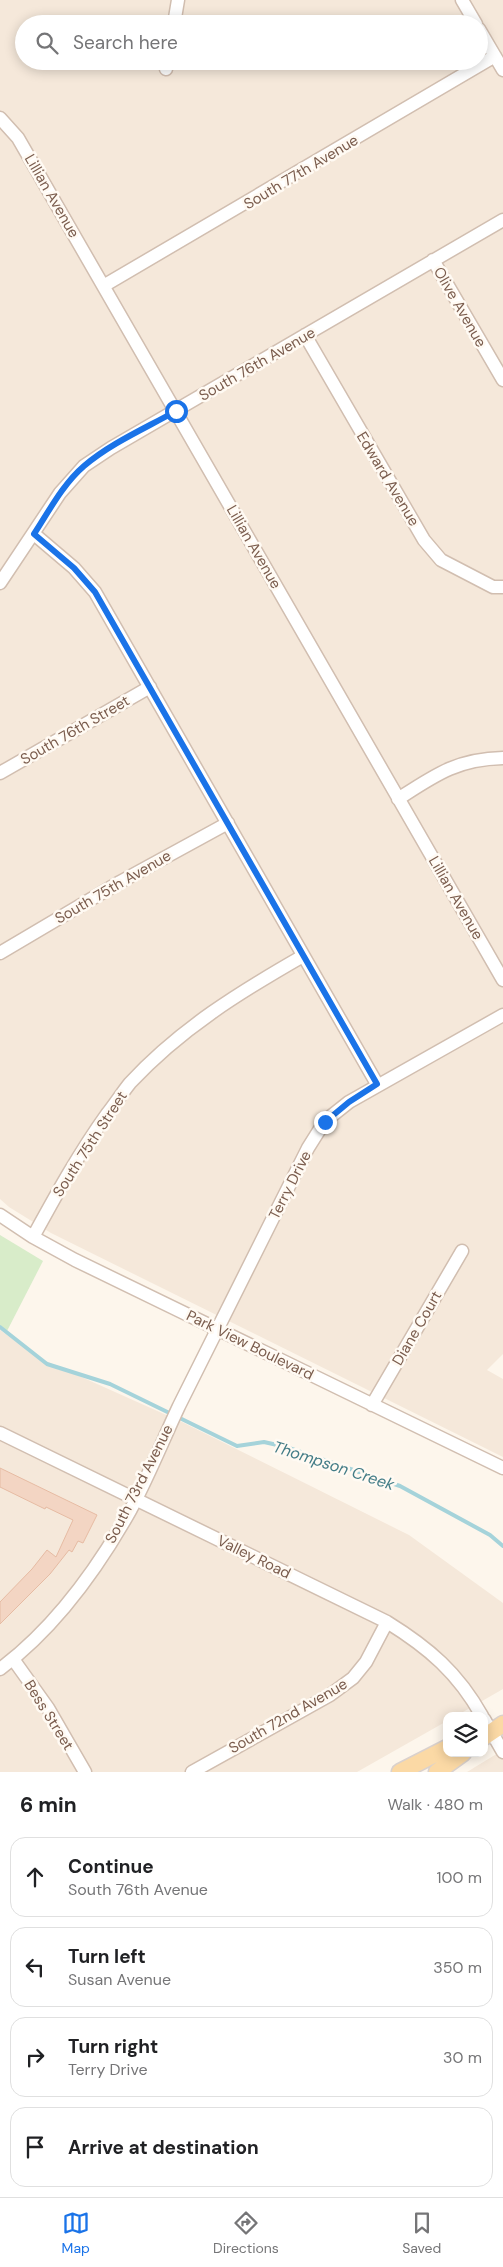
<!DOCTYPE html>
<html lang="en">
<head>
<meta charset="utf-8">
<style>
	:root { --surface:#fff; --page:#f6f6f6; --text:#202124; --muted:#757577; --line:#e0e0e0; --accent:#1a73e8 }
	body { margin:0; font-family:"DM Sans",sans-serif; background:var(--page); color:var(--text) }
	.controls { position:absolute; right:15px; bottom:15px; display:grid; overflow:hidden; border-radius:10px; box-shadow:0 2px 12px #0003 }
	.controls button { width:45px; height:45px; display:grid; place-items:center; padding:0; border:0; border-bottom:1px solid var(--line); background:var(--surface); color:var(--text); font:25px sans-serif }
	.stop { position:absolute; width:15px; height:15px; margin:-11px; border:4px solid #1a73e8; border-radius:50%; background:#fff }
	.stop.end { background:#1a73e8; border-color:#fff; box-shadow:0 1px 5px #0008 }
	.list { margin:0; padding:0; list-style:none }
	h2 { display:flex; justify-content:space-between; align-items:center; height:65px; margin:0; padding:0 20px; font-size:21px }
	h2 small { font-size:16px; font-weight:400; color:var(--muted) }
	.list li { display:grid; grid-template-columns:32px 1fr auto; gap:15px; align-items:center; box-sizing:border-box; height:80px; margin:0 10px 10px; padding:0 10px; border:1px solid var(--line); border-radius:15px }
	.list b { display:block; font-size:19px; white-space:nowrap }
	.list p { margin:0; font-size:16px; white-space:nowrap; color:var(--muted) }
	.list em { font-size:16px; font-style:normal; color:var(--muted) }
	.icon { flex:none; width:28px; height:28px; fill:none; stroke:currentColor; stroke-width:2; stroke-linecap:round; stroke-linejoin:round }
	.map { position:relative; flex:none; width:503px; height:1772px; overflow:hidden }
	.search { position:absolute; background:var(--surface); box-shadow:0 2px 12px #0003; left:15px; right:15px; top:15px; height:55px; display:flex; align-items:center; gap:12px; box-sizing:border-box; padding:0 18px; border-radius:28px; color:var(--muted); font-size:19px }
	.sheet { height:425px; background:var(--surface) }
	nav { display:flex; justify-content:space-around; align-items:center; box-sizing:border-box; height:70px; border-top:1px solid var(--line); background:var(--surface); font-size:14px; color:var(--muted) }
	nav a { display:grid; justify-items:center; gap:2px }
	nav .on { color:var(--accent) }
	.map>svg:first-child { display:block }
</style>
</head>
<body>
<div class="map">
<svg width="503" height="1772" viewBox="0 0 503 1772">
	<rect width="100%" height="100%" fill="#fdf6ec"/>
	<path fill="#f5e8da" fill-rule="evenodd" d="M0,0H503V1354L487,1370L503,1379V1457L51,1233L9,1207L0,1199ZM24,24H479V61H24Z
		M0,1330L39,1358L182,1422L409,1535L503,1603V1689L456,1716H447V1721L357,1772H0Z
		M503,1750V1772H467Z"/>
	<path fill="#d8ecc9" d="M0,1235L43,1261L7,1331L0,1327Z"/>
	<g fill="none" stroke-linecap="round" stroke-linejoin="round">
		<path stroke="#a5d3da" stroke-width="4" d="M0,1327L47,1364L110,1384L237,1446L264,1442L286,1447L400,1486L490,1535L503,1546"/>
	</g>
	<path fill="#f3d5c3" stroke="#e6bba3" d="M0,1468L97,1515L83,1543L78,1541L72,1552L69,1550L50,1574L0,1624V1602L32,1569L47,1550L56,1557L73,1520L46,1507L45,1509L0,1487Z"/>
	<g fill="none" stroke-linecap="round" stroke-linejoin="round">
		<g stroke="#d1beb0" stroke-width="15">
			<path id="minor" d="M462,0L476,24
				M174,24L178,0
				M479,29L503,70
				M166,69L167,61
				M0,118L18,138L503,980
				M433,260L503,380
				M105,285L495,56
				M305,335L424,540L441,560L493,587H503
				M34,534L74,568L95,592L377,1084
				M0,583L60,493L84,466L111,448L503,220
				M0,773L150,687
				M398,799C435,775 457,759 503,758
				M0,953L120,882L228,823
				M0,1215L33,1237L75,1260L503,1468
				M33,1237C56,1195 79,1153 107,1114C115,1104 122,1093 130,1083C180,1029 240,992 303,956
				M372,1405L462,1251
				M0,1433L387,1622C429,1648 458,1673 482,1716
				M13,1659L48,1708L85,1772
				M0,1669C55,1628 98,1568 131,1509C149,1475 163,1440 179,1406C222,1320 265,1234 308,1148L325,1121L349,1102L503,1015
				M484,1719L503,1752
				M192,1772L330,1695L353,1678L366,1662L387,1622"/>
		</g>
		<g stroke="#dad1cd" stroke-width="19">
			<path id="major" d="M484,1737L503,1724
				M400,1772L447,1748
				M437,1772L463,1753"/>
		</g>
		<use href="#minor" stroke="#fff" stroke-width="12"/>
		<use href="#major" stroke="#fbd9a5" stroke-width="16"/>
	</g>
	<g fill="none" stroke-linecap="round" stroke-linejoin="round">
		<path stroke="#1a73e8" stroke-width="6" d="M176,411C146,428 111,443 84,466C63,484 49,511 34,534L74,568L95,592L377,1084L349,1102L325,1122"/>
	</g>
	<g text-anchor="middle" stroke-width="5" stroke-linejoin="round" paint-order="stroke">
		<g font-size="15" fill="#7a5c4d" stroke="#fffaf3">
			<text transform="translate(301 172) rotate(-31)" y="5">South 77th Avenue</text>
			<text transform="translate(52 196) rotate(60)" y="5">Lillian Avenue</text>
			<text transform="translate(460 307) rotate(60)" y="5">Olive Avenue</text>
			<text transform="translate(257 364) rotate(-30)" y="5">South 76th Avenue</text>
			<text transform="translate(388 479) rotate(59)" y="5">Edward Avenue</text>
			<text transform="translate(254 547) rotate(60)" y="5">Lillian Avenue</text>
			<text transform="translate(75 730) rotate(-30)" y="5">South 76th Street</text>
			<text transform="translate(113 887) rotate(-30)" y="5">South 75th Avenue</text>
			<text transform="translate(456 898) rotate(60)" y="5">Lillian Avenue</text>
			<text transform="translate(90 1144) rotate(-57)" y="5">South 75th Street</text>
			<text transform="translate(290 1185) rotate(-63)" y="5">Terry Drive</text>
			<text transform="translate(417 1328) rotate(-60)" y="5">Diane Court</text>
			<text transform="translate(250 1345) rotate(26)" y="5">Park View Boulevard</text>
			<text transform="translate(139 1484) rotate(-63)" y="5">South 73rd Avenue</text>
			<text transform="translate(254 1557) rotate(26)" y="5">Valley Road</text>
			<text transform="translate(49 1715) rotate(58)" y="5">Bess Street</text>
			<text transform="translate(288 1716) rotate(-30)" y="5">South 72nd Avenue</text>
		</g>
		<g font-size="16" font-style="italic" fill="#437c86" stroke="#fffaf3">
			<text transform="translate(334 1465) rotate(18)" y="6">Thompson Creek</text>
		</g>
	</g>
</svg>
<div class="controls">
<button><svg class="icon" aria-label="layers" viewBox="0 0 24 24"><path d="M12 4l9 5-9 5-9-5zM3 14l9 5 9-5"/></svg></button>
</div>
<div class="stop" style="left:176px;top:411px"></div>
<div class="stop end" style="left:325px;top:1122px"></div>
<div class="search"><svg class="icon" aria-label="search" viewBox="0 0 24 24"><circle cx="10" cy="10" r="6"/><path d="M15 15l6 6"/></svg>Search here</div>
</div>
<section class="sheet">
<h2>6 min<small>Walk · 480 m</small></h2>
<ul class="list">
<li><svg class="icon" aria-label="ahead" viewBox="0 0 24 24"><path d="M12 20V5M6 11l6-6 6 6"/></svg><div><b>Continue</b><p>South 76th Avenue</p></div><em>100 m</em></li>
<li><svg class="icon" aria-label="left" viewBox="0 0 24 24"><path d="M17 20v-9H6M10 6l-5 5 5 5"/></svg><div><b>Turn left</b><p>Susan Avenue</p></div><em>350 m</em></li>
<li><svg class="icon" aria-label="right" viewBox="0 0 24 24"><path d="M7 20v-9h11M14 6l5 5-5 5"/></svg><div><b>Turn right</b><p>Terry Drive</p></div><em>30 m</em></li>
<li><svg class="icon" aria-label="arrive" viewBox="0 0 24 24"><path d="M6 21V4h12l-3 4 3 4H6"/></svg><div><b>Arrive at destination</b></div></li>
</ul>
</section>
<nav>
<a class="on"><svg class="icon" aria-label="map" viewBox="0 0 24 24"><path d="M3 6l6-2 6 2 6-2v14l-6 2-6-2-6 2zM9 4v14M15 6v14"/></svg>Map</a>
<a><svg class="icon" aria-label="directions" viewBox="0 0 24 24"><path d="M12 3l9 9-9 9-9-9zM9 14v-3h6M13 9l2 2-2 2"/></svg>Directions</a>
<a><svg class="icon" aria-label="saved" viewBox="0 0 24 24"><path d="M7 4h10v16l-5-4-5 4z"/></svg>Saved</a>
</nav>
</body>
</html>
